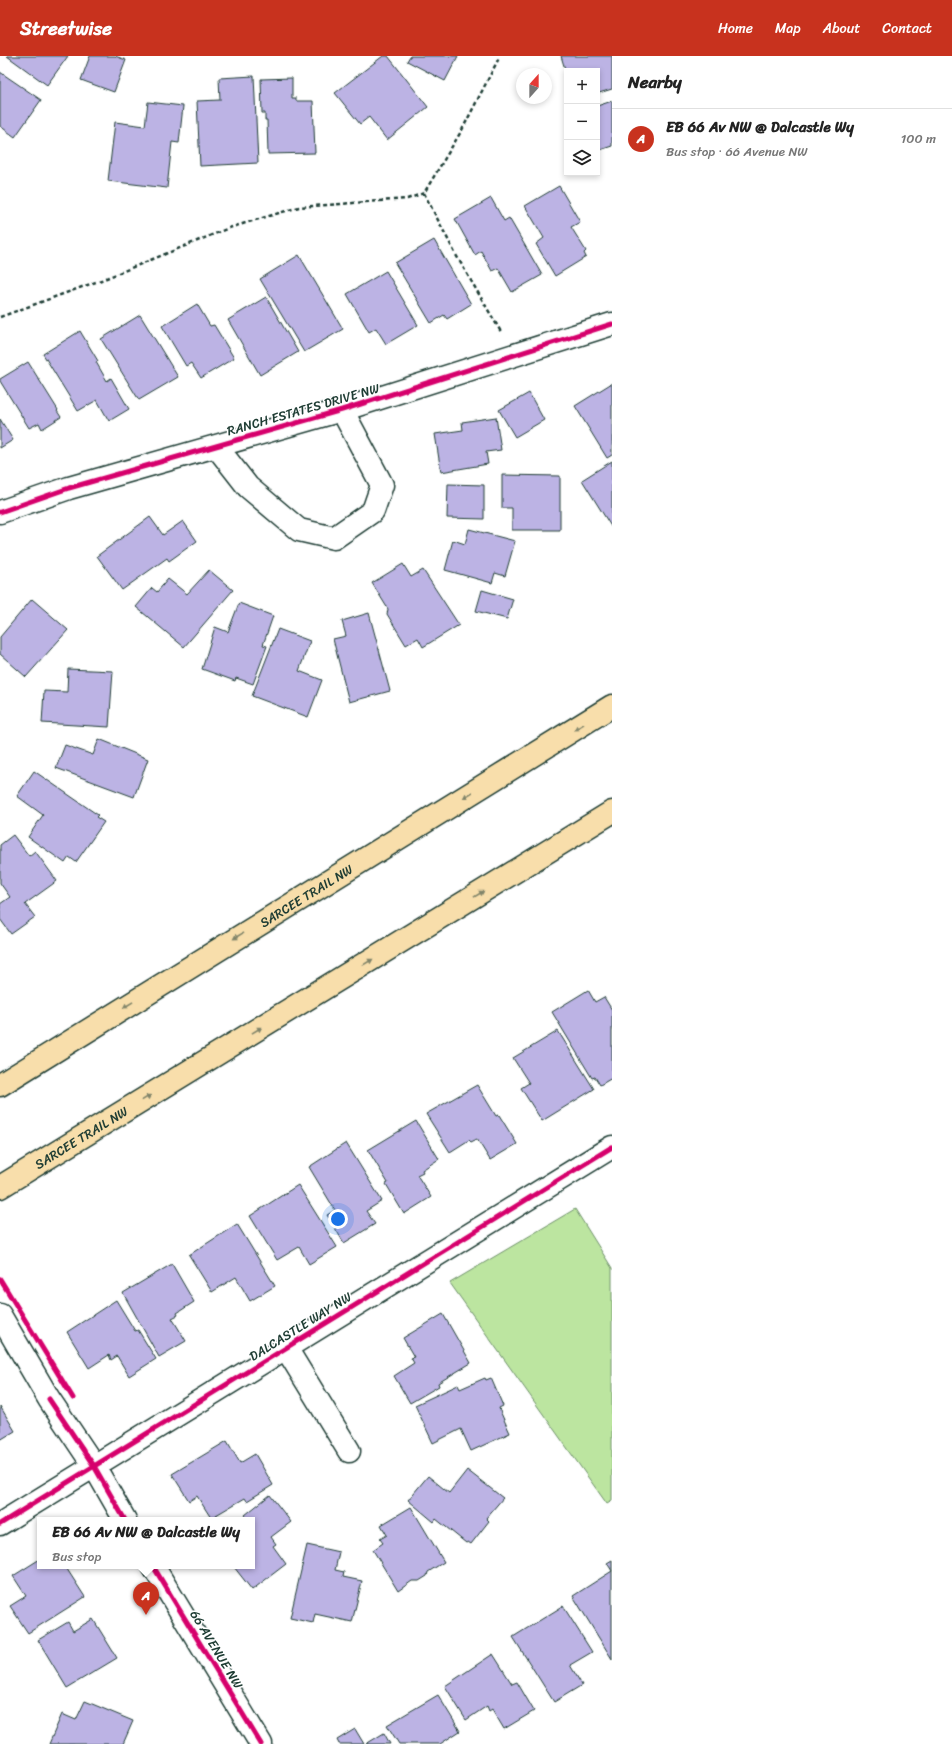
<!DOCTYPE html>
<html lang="en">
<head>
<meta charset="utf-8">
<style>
	:root { --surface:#fff; --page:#f6f6f6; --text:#222; --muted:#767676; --line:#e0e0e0; --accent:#c8321e }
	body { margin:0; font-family:Sriracha,sans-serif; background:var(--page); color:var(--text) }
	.controls { position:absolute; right:12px; top:12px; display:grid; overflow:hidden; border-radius:0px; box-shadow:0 2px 6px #0003 }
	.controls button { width:36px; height:36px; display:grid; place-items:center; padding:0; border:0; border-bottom:1px solid var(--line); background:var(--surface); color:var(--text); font:20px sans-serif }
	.compass { position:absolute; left:516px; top:12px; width:36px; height:36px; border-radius:50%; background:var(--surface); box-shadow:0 2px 6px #0003; rotate:21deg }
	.you { position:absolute; left:338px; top:1163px; width:14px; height:14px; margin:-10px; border:3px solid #fff; border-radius:50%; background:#1a73e8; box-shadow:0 0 0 6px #1a73e833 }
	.badge { display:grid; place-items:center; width:26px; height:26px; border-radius:50%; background:var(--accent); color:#fff; font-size:13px; font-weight:700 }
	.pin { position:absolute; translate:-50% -33px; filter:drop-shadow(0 1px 2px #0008) }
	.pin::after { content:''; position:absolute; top:21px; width:14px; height:12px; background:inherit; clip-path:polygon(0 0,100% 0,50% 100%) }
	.popup { position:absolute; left:37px; top:1461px; width:218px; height:52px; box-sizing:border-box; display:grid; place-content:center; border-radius:0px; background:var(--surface); filter:drop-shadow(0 1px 3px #0005); font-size:13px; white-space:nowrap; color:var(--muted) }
	.popup b { font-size:15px; color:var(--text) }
	.popup::after { content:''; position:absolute; left:50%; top:100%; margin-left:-8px; border:8px solid transparent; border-top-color:var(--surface) }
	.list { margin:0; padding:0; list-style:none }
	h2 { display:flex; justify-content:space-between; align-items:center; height:52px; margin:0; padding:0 16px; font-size:17px }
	h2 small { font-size:13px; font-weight:400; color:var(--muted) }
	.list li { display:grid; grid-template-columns:26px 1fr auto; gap:12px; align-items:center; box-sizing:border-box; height:60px; padding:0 16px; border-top:1px solid var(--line) }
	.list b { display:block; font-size:15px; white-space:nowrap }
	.list p { margin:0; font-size:13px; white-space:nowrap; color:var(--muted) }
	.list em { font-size:13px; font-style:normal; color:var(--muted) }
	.icon { flex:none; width:22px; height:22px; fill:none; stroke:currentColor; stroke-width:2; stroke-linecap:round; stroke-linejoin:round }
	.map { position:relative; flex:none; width:612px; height:1688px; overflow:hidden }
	header { display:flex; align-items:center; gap:24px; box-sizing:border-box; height:56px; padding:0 20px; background:var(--accent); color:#fff }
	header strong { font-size:19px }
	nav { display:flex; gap:22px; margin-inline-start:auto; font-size:14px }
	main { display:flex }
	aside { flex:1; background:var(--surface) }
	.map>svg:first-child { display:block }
</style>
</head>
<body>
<header>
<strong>Streetwise</strong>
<nav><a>Home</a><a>Map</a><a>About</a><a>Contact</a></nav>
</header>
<main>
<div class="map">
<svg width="612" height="1688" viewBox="0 0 612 1688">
	<rect width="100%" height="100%" fill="#fff"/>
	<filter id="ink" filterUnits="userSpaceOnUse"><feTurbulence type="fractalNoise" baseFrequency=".025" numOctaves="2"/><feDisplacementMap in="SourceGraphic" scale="8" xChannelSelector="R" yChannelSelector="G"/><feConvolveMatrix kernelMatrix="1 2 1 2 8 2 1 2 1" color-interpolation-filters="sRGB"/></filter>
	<g filter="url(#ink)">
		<path fill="#bce5a0" stroke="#6e916a" d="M575,1153L612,1212V1445L607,1448L450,1227Z"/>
		<path fill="#bcb3e4" stroke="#1f3d34" d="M7,0H68L47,29Z
			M90,0H115L126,4L114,36L81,24Z
			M383,0H388L428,51L387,84L369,61L360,68L335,37Z
			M410,0H458L445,25L407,5Z
			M561,0H612V33L599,37L597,32V15H567V20Z
			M0,16L41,44L15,81L0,70Z
			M254,20L258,107L200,110L197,45L220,44L219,22Z
			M292,22V42H296V45H313L315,97L268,98L267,64H265V57H262L261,23Z
			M612,45V90L600,94L597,82V50Z
			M148,46L183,50L179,87L172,86L167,132L108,125L115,66L145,70Z
			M559,130L580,166L571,171L586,195L584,197L586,201L555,220L536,188L544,182L525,150Z
			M491,142L504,165L509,162L542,219L512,236L498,212L492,215L481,195L475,199L455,163Z
			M434,184L471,248L447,263L444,259L431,267L395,207Z
			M299,199L343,273L304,296L260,223Z
			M386,215L418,269L386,288L376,272L369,276L347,238Z
			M266,241L298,296L260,319L228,264Z
			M197,248L210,270L214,269L234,302L201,322L191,307L186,310L162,270Z
			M140,259L178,321L139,344L101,283Z
			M80,275L98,305L96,306L107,325L111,322L129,353L109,365L97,344L78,355L43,298Z
			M28,306L58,354L57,355L61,361L42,373L39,367L29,372L0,325V323Z
			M612,327V399L607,402L575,350Z
			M529,337L544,364L515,381L499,354Z
			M496,361L501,394L486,396L488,408L441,416L435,378L463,374L462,366Z
			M0,363L13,384L0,392Z
			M612,405V472L582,424Z
			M502,419L560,420V474H512V452H502Z
			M448,428L484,429V463L447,462Z
			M150,461L163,479L183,465L197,485L169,505L167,502L122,534L97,500Z
			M469,473L515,485L505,520L495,517L492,527L445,514L453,484L465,488Z
			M403,508L411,521L423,514L459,569L423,591L418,582L406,589L387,558L388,553L372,527Z
			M209,514L233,534L184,591L136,551L152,532L157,536L168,523L187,538Z
			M482,534L513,543L507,563L476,555Z
			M32,543L68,574L26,621L0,598V581Z
			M239,547L273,560L263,589L267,590L253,628L236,622L235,625L202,613L215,571L228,576Z
			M369,557L390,635L349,646L333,583L346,580L342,565Z
			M278,573L310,585L299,615L322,624L308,661L252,640Z
			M68,613L113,615L109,671L42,667L44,635L67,636Z
			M99,683L148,703L134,741L56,712L65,689L93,699Z
			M34,715L98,759L96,761L104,766L76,806L69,801L65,807L28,781L43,759L17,740Z
			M13,779L29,800L35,795L57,825L25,848L35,861L11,878L0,863V848L10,841L0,827V789Z
			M588,934L595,946L604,941L612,954V1022L600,1029L595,1021L592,1022L552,956Z
			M558,975L594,1033L542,1065L521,1032L529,1027L513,1002Z
			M477,1029L496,1060L499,1059L517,1088L490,1104L477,1083L471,1086L469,1084L450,1096L426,1058Z
			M416,1065L439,1103L422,1114L423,1116L417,1119L431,1141L404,1158L386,1128L388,1127L368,1094Z
			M346,1087L382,1145L366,1155L375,1168L344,1187L327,1159L335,1154L309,1111Z
			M298,1129L337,1191L309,1208L299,1191L277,1204L250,1160Z
			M237,1168L275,1230L250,1245L236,1221L212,1236L189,1199Z
			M172,1208L194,1246L177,1257L178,1259L172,1262L186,1285L159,1301L123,1237Z
			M116,1244L135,1275L138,1274L156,1303L129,1320L117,1300L111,1304L109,1299L89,1312L67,1276Z
			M443,1258L471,1307L438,1327L439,1330L410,1347L394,1320L414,1307L411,1302L414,1301L403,1282Z
			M485,1322L486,1324L491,1322L503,1350L499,1352L500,1355L510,1377L471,1395L461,1373L433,1387L415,1349L458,1329L460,1333Z
			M0,1350L15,1375L0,1384Z
			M227,1385L240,1407L255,1398L273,1429L247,1445L245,1442L211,1462L197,1440L189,1445L172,1418Z
			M467,1414L503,1442L486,1462L489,1465L471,1488L468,1486L466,1487L436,1463L434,1466L408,1444L428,1420L449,1437Z
			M270,1439L291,1466L271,1481L276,1488L273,1490L286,1508L252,1534L234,1511L252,1510V1464H249L245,1459Z
			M411,1451L444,1506L428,1516L427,1520L419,1525H412L398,1535L373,1494L383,1487L380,1483L387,1479L381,1469Z
			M307,1489L339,1496L335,1514L344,1516L343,1521L362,1525L352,1566L315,1558L313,1567L290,1562Z
			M40,1503V1510H65L85,1541L28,1577L10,1550L26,1540L13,1520Z
			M612,1504V1603L573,1540L612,1515L607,1507Z
			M563,1550L592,1596L570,1609L582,1629L554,1646L513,1581Z
			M93,1563L117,1602L67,1632L38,1584L68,1566L73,1575Z
			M493,1598L512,1628L517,1626L534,1655L504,1673L492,1653L489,1655L487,1650L466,1664L445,1630Z
			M438,1639L460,1675L440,1688H399L387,1669Z
			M85,1645L133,1665L123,1688H49L62,1658L76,1664Z
			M355,1673L364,1688H339L337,1684Z
			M384,1677L390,1688H366Z"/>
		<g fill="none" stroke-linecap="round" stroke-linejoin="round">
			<g stroke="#1f3d34" stroke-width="25">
				<path id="minor" d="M216,390L248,431L299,474L334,482L373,455L382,429L342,354
					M0,456L69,432L342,354L612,268
					M0,1259L49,1343L94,1410L125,1464
					M286,1292L349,1395
					M0,1468L612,1091
					M153,1510L261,1688"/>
			</g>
			<g stroke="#1f3d34" stroke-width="25">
				<g id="major">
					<path id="s1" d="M0,1029L612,650"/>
					<path id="s2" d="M0,1131L612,756"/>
				</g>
			</g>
			<path stroke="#1f3d34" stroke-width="2.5" stroke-dasharray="4 3" stroke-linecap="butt" d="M424,137L456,199L501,276
				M0,261L104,223L229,172L299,151L407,143L424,137L462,74L500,0"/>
			<use href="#minor" stroke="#fff" stroke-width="22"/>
			<use href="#major" stroke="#f8deab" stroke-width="22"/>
			<g stroke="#fff" stroke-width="8">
				<path id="cycleway" d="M0,456L69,432L342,354L612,268
					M0,1223L73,1342
					M49,1343L94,1410L125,1464
					M0,1468L612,1091
					M153,1510L261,1688"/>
			</g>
			<use href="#cycleway" stroke="#d6006c" stroke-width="5"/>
		</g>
		<defs><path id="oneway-solid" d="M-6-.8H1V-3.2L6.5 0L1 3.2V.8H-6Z"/></defs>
		<g fill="#81856a">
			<use href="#oneway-solid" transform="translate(579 671) rotate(148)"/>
			<use href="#oneway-solid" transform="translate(468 739) rotate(148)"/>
			<use href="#oneway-solid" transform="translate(479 838) rotate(-31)"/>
			<use href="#oneway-solid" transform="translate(238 880) rotate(148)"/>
			<use href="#oneway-solid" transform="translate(368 906) rotate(-31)"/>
			<use href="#oneway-solid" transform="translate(128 949) rotate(148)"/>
			<use href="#oneway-solid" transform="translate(257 974) rotate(-31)"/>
			<use href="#oneway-solid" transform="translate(146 1042) rotate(-31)"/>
		</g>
	</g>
	<g text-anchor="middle" stroke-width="3" stroke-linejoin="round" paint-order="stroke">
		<g font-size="13" fill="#1f3d34" stroke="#fff">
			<text transform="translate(303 353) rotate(-16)" y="5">RANCH ESTATES DRIVE NW</text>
			<text dy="5" stroke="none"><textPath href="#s1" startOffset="360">SARCEE TRAIL NW</textPath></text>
			<text dy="5" stroke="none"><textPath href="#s2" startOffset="95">SARCEE TRAIL NW</textPath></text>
			<text transform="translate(300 1270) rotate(-32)" y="5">DALCASTLE WAY NW</text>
			<text transform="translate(217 1593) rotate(59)" y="5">66 AVENUE NW</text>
		</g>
	</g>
</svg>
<div class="controls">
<button>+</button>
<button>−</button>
<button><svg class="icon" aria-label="layers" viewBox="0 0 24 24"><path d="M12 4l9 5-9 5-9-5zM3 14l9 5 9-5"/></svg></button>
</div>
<svg class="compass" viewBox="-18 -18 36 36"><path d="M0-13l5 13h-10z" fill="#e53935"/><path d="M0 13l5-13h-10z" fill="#767676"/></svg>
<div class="you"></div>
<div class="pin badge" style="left:146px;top:1559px">A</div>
<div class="popup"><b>EB 66 Av NW @ Dalcastle Wy</b>Bus stop</div>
</div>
<aside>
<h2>Nearby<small></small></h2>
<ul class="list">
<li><span class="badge">A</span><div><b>EB 66 Av NW @ Dalcastle Wy</b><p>Bus stop · 66 Avenue NW</p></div><em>100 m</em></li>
</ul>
</aside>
</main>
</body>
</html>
